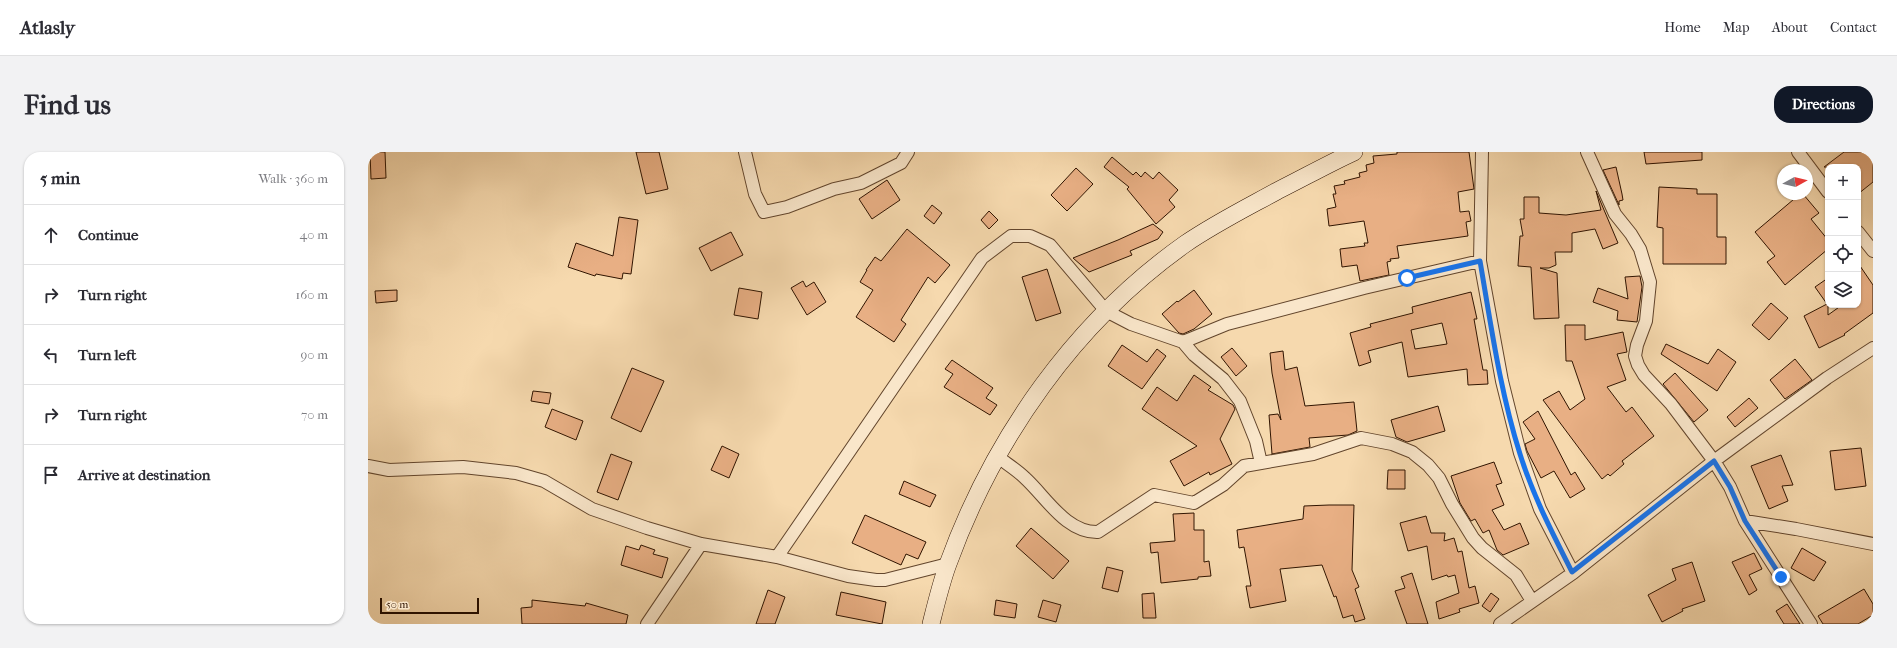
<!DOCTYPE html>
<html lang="en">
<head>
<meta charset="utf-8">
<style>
	:root { --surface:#fff; --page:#f2f2f3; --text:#2b2b33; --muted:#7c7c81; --line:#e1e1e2; --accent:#111827 }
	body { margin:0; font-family:"IM FELL French Canon",serif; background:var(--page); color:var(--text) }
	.controls { position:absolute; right:12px; top:12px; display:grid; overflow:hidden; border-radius:8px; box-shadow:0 1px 3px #0004 }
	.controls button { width:36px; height:36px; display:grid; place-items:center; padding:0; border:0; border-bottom:1px solid var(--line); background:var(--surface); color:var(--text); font:20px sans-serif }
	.compass { position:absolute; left:1409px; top:12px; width:36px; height:36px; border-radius:50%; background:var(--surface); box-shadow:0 1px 3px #0004; rotate:82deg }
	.scale { position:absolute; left:12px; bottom:10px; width:99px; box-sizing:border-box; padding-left:4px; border:2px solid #301400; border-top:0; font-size:11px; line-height:14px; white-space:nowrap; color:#301400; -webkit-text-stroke:3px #f9e6ca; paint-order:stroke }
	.stop { position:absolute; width:12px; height:12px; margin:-9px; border:3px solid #1a73e8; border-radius:50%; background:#fff }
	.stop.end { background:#1a73e8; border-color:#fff; box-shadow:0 1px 4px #0008 }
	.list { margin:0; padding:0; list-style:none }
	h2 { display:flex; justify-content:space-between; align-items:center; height:52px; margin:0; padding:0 16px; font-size:17px }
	h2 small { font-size:13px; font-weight:400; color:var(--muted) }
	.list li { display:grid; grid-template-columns:26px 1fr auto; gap:12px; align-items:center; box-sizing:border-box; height:60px; padding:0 16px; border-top:1px solid var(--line) }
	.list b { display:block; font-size:15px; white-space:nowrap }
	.list em { font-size:13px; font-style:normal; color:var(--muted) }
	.icon { flex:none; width:22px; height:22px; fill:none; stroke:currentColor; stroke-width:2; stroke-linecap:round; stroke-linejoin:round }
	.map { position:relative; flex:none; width:1505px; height:472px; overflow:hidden; border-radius:16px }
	header { display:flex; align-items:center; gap:24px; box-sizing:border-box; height:56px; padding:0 20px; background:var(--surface); border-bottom:1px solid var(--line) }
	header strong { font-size:19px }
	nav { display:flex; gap:22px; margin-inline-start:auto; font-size:14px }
	.intro { display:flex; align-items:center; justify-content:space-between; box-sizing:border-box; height:96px; padding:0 24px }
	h1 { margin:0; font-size:28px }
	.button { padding:10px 18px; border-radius:16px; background:var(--accent); color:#fff; font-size:14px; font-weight:700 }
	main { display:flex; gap:24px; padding:0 24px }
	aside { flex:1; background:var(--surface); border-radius:16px; box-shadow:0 1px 3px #0004 }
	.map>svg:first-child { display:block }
</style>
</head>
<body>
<header>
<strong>Atlasly</strong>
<nav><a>Home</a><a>Map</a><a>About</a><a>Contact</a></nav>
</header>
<div class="intro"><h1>Find us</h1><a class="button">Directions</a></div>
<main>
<aside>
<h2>5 min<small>Walk · 360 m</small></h2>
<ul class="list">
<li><svg class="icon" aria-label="ahead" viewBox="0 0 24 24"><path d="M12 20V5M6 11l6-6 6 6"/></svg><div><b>Continue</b></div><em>40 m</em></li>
<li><svg class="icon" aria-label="right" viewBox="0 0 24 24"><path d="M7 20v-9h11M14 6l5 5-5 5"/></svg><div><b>Turn right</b></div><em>160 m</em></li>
<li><svg class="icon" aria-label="left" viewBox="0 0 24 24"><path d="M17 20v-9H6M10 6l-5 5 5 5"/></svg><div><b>Turn left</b></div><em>90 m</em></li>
<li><svg class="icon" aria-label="right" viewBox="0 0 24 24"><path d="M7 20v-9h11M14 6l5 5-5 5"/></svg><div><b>Turn right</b></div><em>70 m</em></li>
<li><svg class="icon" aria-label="arrive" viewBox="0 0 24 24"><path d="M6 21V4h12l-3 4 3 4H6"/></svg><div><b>Arrive at destination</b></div></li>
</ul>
</aside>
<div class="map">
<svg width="1505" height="472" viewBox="0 0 1505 472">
	<rect width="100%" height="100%" fill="#f6d9ae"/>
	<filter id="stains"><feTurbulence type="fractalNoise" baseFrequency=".005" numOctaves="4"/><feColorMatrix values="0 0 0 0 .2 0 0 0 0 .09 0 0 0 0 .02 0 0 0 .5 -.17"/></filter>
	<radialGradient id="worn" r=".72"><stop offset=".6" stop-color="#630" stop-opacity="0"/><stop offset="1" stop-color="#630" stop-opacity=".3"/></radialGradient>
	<path fill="#e8af84" stroke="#301400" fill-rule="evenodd" d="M2,0H17L18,26L3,27Z
		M268,0H291L300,37L278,42Z
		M1029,0H1101L1106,37L1090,40L1092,60L1101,59L1103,69L1098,70L1100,84L1029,94L1031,106L1022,107L1023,109L1019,110L1021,123L992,129L989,113L974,115L972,97L997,94L996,91H1000L996,69L961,74L959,57L968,55L965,42H968L966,34L977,32L976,29L992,25L991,21L999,19L998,13L1006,11L1005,4L1029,2Z
		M1276,0H1334V8L1278,12Z
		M1476,0H1505V30L1490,42V15H1456Z
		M744,5L765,23L768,20L773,25L777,20L785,27L791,20L810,38L801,48L807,55L788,72L759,37L761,35L736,15Z
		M1248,15L1254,42L1255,48L1251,49V53L1235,18Z
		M708,16L725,32L699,59L683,43Z
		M519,28L532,48L504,67L491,47Z
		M1291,35L1329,37V42H1349V85H1358V112H1295V76L1289,75Z
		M1228,39L1250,91L1235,97L1227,77L1204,81V100H1187L1188,113L1181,116H1172L1189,121L1191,166L1166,167L1163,115L1150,114L1152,84H1155L1152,67H1156V45H1171V61L1198,63L1233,58Z
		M1432,42H1435L1451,61L1443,67L1460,88V97L1417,133L1399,110L1407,104L1387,80Z
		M564,53L574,61L566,72L556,64Z
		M621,59L630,68L621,77L613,68Z
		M251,65L270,68L263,122L255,121L254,127L228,122L227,124L200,115L208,91L245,104Z
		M785,72L795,80L790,87L762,99L764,103L721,120L705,106L750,88Z
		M539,77L582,113L567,131L560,125L533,168L538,172L526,190L488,165L505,138L492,130L499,118H498L507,105L513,109Z
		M363,80L375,103L343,119L331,96Z
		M1490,111L1505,133V161L1476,182L1477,183L1451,196L1436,164L1459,152L1447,135L1460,126V163L1474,153H1490Z
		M679,117L693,161L668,169L654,125Z
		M1272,124L1274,135L1269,170L1249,168L1250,159L1225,150L1230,136L1260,147L1257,125Z
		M435,129L438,135L446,130L458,150L439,163L423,136Z
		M371,136L394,140L390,167L366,163Z
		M29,138V149L8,151L7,139Z
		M826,138L844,162L826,177L815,182L811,181L794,162L809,149L810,150Z
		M1103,140L1109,167H1106L1115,218H1119L1120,232L1100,233L1099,217L1040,225L1034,190L1000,199L1003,210L991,214L982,181L1003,175L1002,172L1045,161L1044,155ZM1074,171L1079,192L1047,197L1043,178Z
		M1403,151L1420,166L1401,188L1384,173Z
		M1197,173H1217V188L1255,180L1259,200L1249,202L1258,228L1239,235L1258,260L1264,255L1286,284L1254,309L1256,312L1242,324L1240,322L1234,327L1175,248L1191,239L1202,258L1217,247L1204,209H1198Z
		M1298,192L1340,212L1350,197L1368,210L1349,239L1293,202Z
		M754,193L779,210L789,197L798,204L774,237L740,214Z
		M864,196L879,214L868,224L853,205Z
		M915,199L917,218L929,215L937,254L986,250L989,279L980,283L941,286L942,295L904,302L901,263L910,262L913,268L904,221L902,201Z
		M1427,207L1444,228L1417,247L1402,228Z
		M584,208L625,236L618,246L629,253L622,263L576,235L585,222L577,217Z
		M264,216L296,229L273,280L243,266Z
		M1307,221L1340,258L1326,270L1295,232Z
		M826,223L843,235L840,238L865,253L867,257L852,287L864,312L842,323L841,320L816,334L802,309L829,294L774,257L789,235L809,249Z
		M165,239L183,241L181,252L163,249Z
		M1381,246L1390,256L1367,275L1359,265Z
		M1070,254L1077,279L1039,290L1028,285L1023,268Z
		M184,257L215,269L208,288L177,275Z
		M1170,259L1203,323L1207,320L1217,337L1202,346L1186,319L1173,326L1159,299L1157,292L1167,287L1155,270Z
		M354,294L371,302L361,326L343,318Z
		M1493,296L1498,334L1467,338L1462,299Z
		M243,302L264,310L250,348L229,340Z
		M1413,303L1425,333L1414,334L1420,349L1401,357L1383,314Z
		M1126,310L1134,331L1128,333L1136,353L1124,358L1136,378L1152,371L1161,392L1135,403L1129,398L1121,378L1115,381L1107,367L1103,369L1092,351L1083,324Z
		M1020,318H1037V337H1019Z
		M536,329L568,343L562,355L531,342Z
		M961,353H986L984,418L991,435L987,437L997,467L987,470L985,463L975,466L968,444L966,445L954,413L912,417L918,449L882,456L878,434H883L876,395L871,396L869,378L935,367L936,354Z
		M826,361V378H836V410L841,409L843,424L830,425V427L793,431L790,400L783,401L782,391L807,389L805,362Z
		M497,363L558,390L550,407L538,402L533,413L484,391Z
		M1058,364L1063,381H1077L1076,389L1086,386L1090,400L1094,399L1101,436L1107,434L1111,451L1091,457L1092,460L1071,467L1068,450L1091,441L1087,423L1080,425L1079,423L1064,428L1059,394L1040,399L1032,371Z
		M663,376L701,409L685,427L648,394Z
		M273,393L287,398L285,402L300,406L294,426L253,413L258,394L271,398Z
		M1434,396L1458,410L1446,429L1423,416Z
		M1386,401L1394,417L1381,423L1389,438L1381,443L1364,410Z
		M1324,410L1337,449L1314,457L1315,459L1294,470L1280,443L1308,428L1304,417Z
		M739,415L755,419L750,440L734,436Z
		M1044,421L1060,472H1039L1027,439L1037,436L1033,425Z
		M1496,437L1505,452V463L1490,472H1455L1450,464Z
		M400,438L417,445L407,472H388Z
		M473,440L518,450L514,472L468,463Z
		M786,441L788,466H775L774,442Z
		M1123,441L1131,447L1122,460L1114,454Z
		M164,448L217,454L218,451L260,463L258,472H154L153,456L164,455Z
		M628,448L649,452L647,466L626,463Z
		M675,448L693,453L688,470L670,465Z
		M1419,452L1432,472H1416L1408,459Z"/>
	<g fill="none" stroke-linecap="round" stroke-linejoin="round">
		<g stroke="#62452c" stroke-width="14">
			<path id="street" d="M377,0L387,42L396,60L419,55L466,37L493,31L533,11L540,0
				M1114,0L1112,109L1134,229L1152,301L1172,357L1205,421
				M1219,0L1247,62L1263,82L1272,97L1282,130L1278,169L1269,193L1267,204L1270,213L1276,223L1303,252L1346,309L1362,335L1377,369L1443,472
				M1430,0L1460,40
				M1490,80L1505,99
				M815,190L859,172L996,136L1112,109
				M630,305C639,312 649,318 657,326C678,345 698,381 730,380L786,343L826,351L855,333L876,314L945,302L993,286L1024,292L1044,300L1060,313L1071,326L1084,352L1105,386L1114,396L1148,423L1164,449
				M0,314L21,318L95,315L148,321L176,329L224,357L279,376L333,392L409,405L480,424L508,428H517L580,412
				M1377,369L1428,377L1505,392
				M409,405L614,106L643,84H662L682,93L738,159L763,172L815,190L826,203L855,227L872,249L888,289L893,311
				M279,472L333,392
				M1132,472L1205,421L1346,309L1459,226L1505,196"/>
		</g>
		<g stroke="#301400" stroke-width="18">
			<path id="secondary" d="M563,472C568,452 573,431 580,412C626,285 707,170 817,92C846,72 878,56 909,39C935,26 960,12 986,0"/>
		</g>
		<use href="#street" stroke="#f9e6ca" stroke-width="12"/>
		<use href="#secondary" stroke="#f9e6ca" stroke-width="17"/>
	</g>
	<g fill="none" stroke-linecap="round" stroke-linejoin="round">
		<path stroke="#1a73e8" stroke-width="5" d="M1039,126L1112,109C1123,173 1132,239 1152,302C1165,344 1185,382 1204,420L1346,309L1362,335L1377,369L1413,425"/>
	</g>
	<rect width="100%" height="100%" filter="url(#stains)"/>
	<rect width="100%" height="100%" fill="url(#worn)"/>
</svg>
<div class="controls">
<button>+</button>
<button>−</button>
<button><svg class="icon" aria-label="locate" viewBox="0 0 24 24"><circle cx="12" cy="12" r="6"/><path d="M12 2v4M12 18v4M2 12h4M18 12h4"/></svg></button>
<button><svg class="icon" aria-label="layers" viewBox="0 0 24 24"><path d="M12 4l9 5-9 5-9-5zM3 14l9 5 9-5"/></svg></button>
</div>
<svg class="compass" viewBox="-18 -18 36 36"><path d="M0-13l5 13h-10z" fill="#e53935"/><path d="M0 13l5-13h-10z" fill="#7c7c81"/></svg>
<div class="scale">50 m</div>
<div class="stop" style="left:1039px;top:126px"></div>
<div class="stop end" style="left:1413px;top:425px"></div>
</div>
</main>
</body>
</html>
